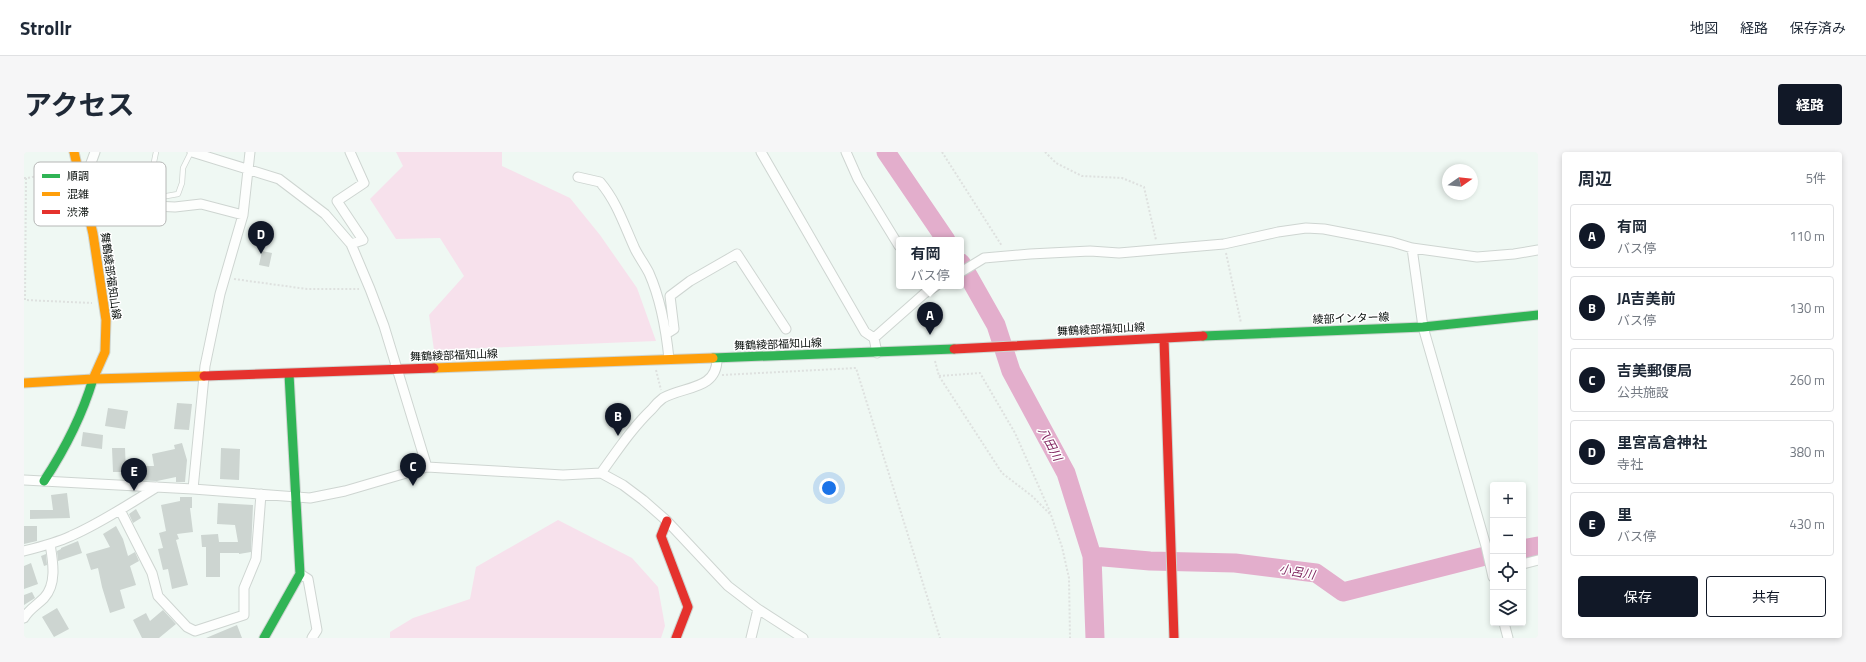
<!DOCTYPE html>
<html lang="ja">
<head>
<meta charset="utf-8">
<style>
	:root { --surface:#fff; --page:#f6f6f7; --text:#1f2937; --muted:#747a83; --line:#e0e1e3; --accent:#111827 }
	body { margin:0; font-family:"Titillium Web","Noto Sans JP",sans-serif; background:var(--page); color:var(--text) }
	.controls { position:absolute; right:12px; bottom:12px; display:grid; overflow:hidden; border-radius:4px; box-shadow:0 2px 6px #0003 }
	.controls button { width:36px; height:36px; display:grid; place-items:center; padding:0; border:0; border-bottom:1px solid var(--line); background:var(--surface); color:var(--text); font:20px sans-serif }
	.compass { position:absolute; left:1418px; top:12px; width:36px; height:36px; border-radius:50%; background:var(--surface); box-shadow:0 2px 6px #0003; rotate:76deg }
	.you { position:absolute; left:805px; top:336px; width:14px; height:14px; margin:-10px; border:3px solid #fff; border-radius:50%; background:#1a73e8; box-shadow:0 0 0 6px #1a73e833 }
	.badge { display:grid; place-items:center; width:26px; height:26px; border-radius:50%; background:var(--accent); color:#fff; font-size:13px; font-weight:700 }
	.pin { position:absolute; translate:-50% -33px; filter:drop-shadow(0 1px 2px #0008) }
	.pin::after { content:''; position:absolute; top:21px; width:14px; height:12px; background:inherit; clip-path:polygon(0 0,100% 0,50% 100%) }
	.popup { position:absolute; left:872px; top:85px; width:68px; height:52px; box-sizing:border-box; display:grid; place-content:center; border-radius:4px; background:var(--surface); filter:drop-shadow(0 1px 3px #0005); font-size:13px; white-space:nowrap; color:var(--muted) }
	.popup b { font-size:15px; color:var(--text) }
	.popup::after { content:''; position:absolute; left:50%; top:100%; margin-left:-8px; border:8px solid transparent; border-top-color:var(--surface) }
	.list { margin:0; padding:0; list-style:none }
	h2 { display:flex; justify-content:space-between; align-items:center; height:52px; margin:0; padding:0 16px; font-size:17px }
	h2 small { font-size:13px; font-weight:400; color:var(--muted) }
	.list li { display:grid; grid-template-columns:26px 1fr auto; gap:12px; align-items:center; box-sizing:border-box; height:64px; margin:0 8px 8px; padding:0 8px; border:1px solid var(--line); border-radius:4px }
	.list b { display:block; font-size:15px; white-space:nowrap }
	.list p { margin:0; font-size:13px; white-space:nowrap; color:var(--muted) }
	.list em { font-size:13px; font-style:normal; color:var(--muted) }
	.actions { display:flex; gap:8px; padding:12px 16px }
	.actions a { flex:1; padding:9px 0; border:1px solid var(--accent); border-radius:4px; text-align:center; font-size:14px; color:var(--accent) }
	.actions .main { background:var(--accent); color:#fff }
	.icon { flex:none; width:22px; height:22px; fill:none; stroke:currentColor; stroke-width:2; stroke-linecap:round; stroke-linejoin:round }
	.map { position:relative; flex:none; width:1514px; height:486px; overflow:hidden; border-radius:4px }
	header { display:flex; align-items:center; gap:24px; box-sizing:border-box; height:56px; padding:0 20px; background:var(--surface); border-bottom:1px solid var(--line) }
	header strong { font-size:19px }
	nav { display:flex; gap:22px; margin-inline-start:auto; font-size:14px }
	.intro { display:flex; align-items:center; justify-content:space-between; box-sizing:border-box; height:96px; padding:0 24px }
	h1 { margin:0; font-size:28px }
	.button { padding:10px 18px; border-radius:4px; background:var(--accent); color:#fff; font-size:14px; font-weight:700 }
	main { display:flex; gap:24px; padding:0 24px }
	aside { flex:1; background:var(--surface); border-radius:4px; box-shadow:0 2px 6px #0003 }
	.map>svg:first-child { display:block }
</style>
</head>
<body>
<header>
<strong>Strollr</strong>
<nav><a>地図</a><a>経路</a><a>保存済み</a></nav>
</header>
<div class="intro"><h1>アクセス</h1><a class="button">経路</a></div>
<main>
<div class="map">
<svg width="1514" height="486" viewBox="0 0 1514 486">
	<rect width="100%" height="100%" fill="#eff8f3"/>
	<path fill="#f7e1ec" d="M372,0H478V14L546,46L576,83L613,136L632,189L410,198L405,163L440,124L416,86L372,87L346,47L379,14Z
		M534,368L608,406L634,435L641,474L637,486H366V480L389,466L446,447L452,415Z"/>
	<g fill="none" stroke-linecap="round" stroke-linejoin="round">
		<path stroke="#e3aecc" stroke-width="19" d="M862,0L922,88
			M937,111L972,173L987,219L1042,321L1068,404L1071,486
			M1499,397L1514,394
			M1068,404L1126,409L1211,411L1292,421L1319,440L1469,402"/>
	</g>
	<path fill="#cdd5d1" d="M238,99L248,101L245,115L235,113Z
		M153,251L168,252L165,278L150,277Z
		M84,256L104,259L101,277L81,274Z
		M59,280L79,283L78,297L57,294Z
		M158,291L163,308L161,330H152V325L133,329L106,328L105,314H130L128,302L151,297L150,293Z
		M88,296H101L102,320H89Z
		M197,296L216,297L215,328L196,327Z
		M43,341L46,366L6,367V358H29L27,343Z
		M156,345H168V356H166L169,380L153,382L155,387L152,388L164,433L148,437L144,417L139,418L134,397L139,396L135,381L142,379L137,353L156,349Z
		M194,351L229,353L227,400L215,402V401H196V425H182V395H178L177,383L194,382L195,390H214L211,373L193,372Z
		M112,357L117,366L109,371L105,362Z
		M0,374H13V389L0,392Z
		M92,374L99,387L104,404L111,400L115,409L106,414L112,433L96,438L101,456L86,461L78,435L74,416L67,418L62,402L86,395L79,382Z
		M54,389L58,401L34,409L33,399L37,397V396Z
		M22,402L23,413L20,414L17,404Z
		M7,411L14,432L0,437V414Z
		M8,440L11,446L0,453V443Z
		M33,456L45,477L30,485L18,465Z
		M139,458L152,472L135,486H118L109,468L122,461L126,469Z
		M213,473L218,486H182Z"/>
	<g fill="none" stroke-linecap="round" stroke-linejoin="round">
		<g stroke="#ced5d1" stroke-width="6">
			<path id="lane" d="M132,0L130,10L129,40L137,45L154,42L158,31L159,16L167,0"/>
		</g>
		<g stroke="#ced5d1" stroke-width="11">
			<path id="street" d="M71,0L59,33L77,36L111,53L151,55L177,52L219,63
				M168,0L255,27L301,62L327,92L346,137L360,174L403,315
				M326,0L340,31L313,49L339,88L327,92
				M737,0L841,180L850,186
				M822,0L834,27L875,94
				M554,25L576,30C593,50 600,73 611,97C615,105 621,113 625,121C637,148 642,177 645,207
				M1388,96L1399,175L1462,394L1469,425
				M937,120L960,106L1006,102L1066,99L1095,101L1200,92L1254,80L1282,76L1300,77L1368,90L1388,96L1453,105L1490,102L1514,98
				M642,182L650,177L646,144L666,129L713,102L762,177
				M853,201L850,186L901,141L912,134
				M577,321C593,299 608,276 628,257C631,253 635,249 639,246C660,234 693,238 693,207
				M0,328L169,337L286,346L321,339L403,315L539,323L577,321L599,333L619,348L643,369L704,434L734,457L779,486
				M169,337L181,214L196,142L219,63L226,0
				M96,358L128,421L134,444L163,475L171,479L220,463V436L232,407L237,342
				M0,399C16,395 32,391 47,384C77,371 105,352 133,335
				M1499,412L1514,408
				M276,422L284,427L293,478L288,486
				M0,466C5,457 13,453 20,446C33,432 29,410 26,392
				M1480,471L1484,486
				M727,486L734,457"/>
		</g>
		<g stroke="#ced5d1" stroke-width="11">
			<path id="fast" d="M1179,184L1399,175L1514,163
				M689,206L930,197
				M20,329C41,297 58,264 69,227
				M240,486L276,422L265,222"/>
		</g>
		<g stroke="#ced5d1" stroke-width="11">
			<path id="slow" d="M50,0L69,82L82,168L81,200L69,227
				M410,216L689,206
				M0,231L69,227L180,224"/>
		</g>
		<g stroke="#ced5d1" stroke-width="11">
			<path id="jam" d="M1140,187L1150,486
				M930,197L1179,184
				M180,224L410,216
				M643,369L637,384L664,455L652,486"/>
		</g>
		<path stroke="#dee1df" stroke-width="2" stroke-dasharray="2 2" stroke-linecap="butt" d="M918,0L978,94
			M1021,0L1032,11L1058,24L1098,26L1120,35L1132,88
			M0,26C15,26 28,15 43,17
			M2,26L1,148L68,151
			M1202,101L1217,171
			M210,127L283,137H335
			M911,209L915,224L978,321L1008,344L1027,363L1038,395L1045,426L1046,486
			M632,218L637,238
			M698,223L832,216L916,486
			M915,224L956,221L991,281L1027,362"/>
		<use href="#lane" stroke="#fdfefd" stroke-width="4.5"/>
		<use href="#street" stroke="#fdfefd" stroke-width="9"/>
		<use href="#fast" stroke="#30b455" stroke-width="9"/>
		<use href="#slow" stroke="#ff9f0a" stroke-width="9"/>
		<use href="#jam" stroke="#e5322d" stroke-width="9"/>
	</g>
	<g text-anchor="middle" stroke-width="3" stroke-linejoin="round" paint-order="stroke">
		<g font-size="11" fill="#0a100d" stroke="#fff">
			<text transform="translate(87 124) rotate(82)" y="4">舞鶴綾部福知山線</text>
			<text transform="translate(1327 166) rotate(-2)" y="4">綾部インター線</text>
			<text transform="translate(1077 177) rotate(-3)" y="4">舞鶴綾部福知山線</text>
			<text transform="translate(754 192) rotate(-2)" y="4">舞鶴綾部福知山線</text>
			<text transform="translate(430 203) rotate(-2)" y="4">舞鶴綾部福知山線</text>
		</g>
		<g font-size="12" font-style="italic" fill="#80245f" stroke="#fff">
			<text transform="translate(1026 292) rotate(62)" y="4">八田川</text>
			<text transform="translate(1273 420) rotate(10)" y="4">小呂川</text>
		</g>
	</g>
	<rect x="10" y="10" width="132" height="64" rx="6" fill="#fff" stroke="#b6b7b6" stroke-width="1"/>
	<rect x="18" y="22" width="18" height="4" fill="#30b455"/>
	<rect x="18" y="40" width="18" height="4" fill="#ff9f0a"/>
	<rect x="18" y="58" width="18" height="4" fill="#e5322d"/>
	<g font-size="11" fill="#0a100d">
		<text x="43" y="28">順調</text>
		<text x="43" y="46">混雑</text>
		<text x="43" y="64">渋滞</text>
	</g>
</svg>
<div class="controls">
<button>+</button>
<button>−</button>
<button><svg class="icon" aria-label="locate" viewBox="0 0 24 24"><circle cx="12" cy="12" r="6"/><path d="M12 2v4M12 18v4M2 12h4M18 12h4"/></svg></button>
<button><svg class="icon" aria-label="layers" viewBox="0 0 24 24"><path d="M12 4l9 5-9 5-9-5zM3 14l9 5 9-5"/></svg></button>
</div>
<svg class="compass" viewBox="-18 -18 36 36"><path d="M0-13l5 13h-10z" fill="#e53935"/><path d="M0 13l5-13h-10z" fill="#747a83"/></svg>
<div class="you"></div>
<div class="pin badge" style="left:906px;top:183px">A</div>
<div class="popup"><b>有岡</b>バス停</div>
<div class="pin badge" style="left:594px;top:284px">B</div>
<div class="pin badge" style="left:389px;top:334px">C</div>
<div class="pin badge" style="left:237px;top:102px">D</div>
<div class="pin badge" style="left:110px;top:339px">E</div>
</div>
<aside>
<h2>周辺<small>5件</small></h2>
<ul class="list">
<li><span class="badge">A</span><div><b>有岡</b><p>バス停</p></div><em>110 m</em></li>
<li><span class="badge">B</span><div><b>JA吉美前</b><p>バス停</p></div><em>130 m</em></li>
<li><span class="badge">C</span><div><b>吉美郵便局</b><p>公共施設</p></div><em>260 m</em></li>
<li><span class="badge">D</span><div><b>里宮高倉神社</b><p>寺社</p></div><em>380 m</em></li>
<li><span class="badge">E</span><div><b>里</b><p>バス停</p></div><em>430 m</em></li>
</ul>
<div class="actions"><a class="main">保存</a><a>共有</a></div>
</aside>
</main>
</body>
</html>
